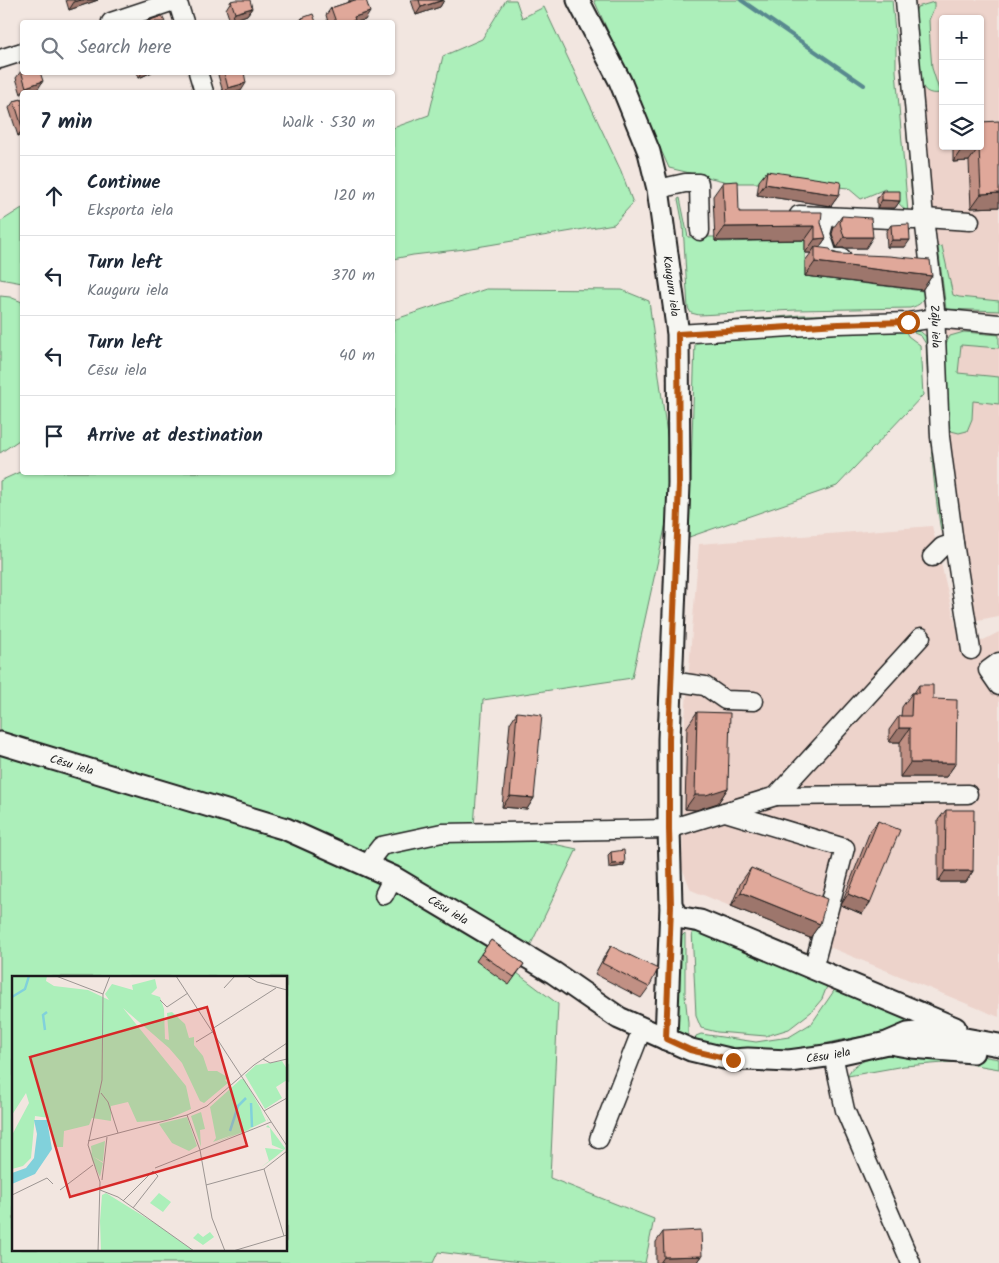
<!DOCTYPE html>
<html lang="en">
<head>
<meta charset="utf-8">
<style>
	:root { --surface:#fff; --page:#f2f2f3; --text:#1f2937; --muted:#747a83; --line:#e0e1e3 }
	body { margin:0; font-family:Kalam,sans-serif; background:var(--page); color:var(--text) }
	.controls { position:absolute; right:15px; top:15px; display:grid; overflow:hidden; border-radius:5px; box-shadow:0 1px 4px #0004 }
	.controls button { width:45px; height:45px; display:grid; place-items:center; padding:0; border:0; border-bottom:1px solid var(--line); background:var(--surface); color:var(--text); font:25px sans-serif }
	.stop { position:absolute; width:15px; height:15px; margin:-11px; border:4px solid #b45309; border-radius:50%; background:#fff }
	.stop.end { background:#b45309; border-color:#fff; box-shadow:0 1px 5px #0008 }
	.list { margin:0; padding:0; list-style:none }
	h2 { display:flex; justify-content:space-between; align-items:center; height:65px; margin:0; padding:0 20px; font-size:21px }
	h2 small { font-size:16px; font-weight:400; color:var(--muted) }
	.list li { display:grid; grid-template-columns:32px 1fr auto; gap:15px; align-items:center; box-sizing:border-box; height:80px; padding:0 20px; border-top:1px solid var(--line) }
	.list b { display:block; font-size:19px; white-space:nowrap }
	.list p { margin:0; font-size:16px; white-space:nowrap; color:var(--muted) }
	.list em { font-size:16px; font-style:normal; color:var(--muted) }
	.icon { flex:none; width:28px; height:28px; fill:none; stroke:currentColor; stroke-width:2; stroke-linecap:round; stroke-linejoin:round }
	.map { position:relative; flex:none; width:999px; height:1263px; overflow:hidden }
	.search { position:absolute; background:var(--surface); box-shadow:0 1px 4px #0004; left:20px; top:20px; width:375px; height:55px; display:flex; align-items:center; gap:12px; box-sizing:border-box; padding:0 18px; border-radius:5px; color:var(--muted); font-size:19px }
	.panel { position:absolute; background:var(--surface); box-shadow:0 1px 4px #0004; left:20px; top:90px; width:375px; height:385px; border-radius:5px }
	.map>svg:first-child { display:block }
</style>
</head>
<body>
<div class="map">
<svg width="999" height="1263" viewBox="0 0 999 1263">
	<rect width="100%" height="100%" fill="#f2e6e0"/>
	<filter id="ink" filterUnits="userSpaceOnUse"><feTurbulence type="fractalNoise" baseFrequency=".02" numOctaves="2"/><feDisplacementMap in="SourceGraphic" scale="10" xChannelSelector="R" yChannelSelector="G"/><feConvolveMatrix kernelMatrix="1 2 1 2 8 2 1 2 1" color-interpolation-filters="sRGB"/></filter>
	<g filter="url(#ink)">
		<path fill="#edd3cb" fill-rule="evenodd" d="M908,0H999V616L967,622ZM943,19H980V146H943Z
			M932,526L962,651L999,632V1017L691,890L682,868L685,718L699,544Z"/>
		<path fill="#acefba" stroke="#64866b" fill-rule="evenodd" d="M506,0H516L522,18L544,7L621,171L633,203L614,224L465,249L413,255L393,259V128L429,115L443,56L482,39Z
			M594,0H892L896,42V71L908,213L885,189L861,199L848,188L801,183H732L669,168Z
			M896,0H899L915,208L913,210Z
			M934,2V8L929,20L930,43L932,68L940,93C928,95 923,90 919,79L914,15L917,7Z
			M680,198L688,237H715V241L722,242L805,240V276L923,291C925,302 920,305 910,308L796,310L699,315L691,313L688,308L683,225L678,199Z
			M22,208V283L0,279V222Z
			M942,246L953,295L959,297L999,301V311L946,309L938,247Z
			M486,289L622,290L649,301L674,487L632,678L483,700L474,827L577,849L517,973L558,1004L550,1178L654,1219L645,1263H528L438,1252L433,1263H0V481L22,471V472H392L393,320ZM14,977H286V1249H14Z
			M0,296L10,297L22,302V438L0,453Z
			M856,314H907L695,325L691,324L801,315Z
			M905,330L908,336L920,345L923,395L837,486L689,537L695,341L743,335Z
			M914,330L921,332L928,338L938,495L943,524L941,531C930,469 929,406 926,344L921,336L914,333Z
			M964,332L999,335V348L961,345L958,373L999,377V404L973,401L972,419L967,431L959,433L951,431L946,423L945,345L950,336Z
			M692,929L829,981L822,999L811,1012L789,1029L766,1036L717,1032L701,1028L696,1016Z
			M685,933V995L688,1023V1044L678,1035L674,1021L677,949L681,937Z
			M838,985L929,1025L842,1040L796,1050L748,1052L694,1045L696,1036L701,1034L756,1042L789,1037L812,1023Z
			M909,1053L969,1054L999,1059V1069L958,1062L904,1066L848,1076C853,1056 892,1055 909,1053Z"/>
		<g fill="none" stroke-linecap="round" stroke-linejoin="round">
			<path stroke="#59898f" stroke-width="4" d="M741,0L864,85"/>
			<g stroke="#1c1c1c" stroke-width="21">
				<g id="minor">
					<path d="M177,0L184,22"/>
					<path id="s1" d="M905,0L924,218L935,310L940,437L954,543L971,650"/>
					<path d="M111,22L177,0"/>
					<path d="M0,59L22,52"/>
					<path d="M198,72L204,92"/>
					<path d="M658,189L685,183H699L700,231"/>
					<path d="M799,215L914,220L924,218L970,221"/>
					<path d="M825,219L821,234L829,258H842"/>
					<path d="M678,334L838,324L909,322L935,318L999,324"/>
					<path d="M932,557L942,547L954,543"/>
					<path d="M999,662L988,670L999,686"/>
					<path d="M671,681L705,686L725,700L754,701"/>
					<path d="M776,796L968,794"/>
					<path d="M725,812L845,848L813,969"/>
					<path d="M368,866L374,855L381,846L442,833L669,829L776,796L921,637"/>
					<path d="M384,895L393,877"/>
					<path d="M833,1055L845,1110L911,1263"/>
					<path d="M599,1139L642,1029"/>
				</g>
			</g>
			<g stroke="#1c1c1c" stroke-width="25">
				<g id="major">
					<path id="s2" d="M578,0L620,81L649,152L658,189L678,334L679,484L669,739V829L671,905L666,1039"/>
					<path id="s3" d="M0,743L286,829L393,877L554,973L619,1018L691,1050L733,1060L748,1059L789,1061L833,1055L887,1043L908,1034L926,1032L999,1045"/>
					<path d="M671,905L677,917L700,921L741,938L955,1028"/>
					<path d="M889,1043L912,1047L973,1052"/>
				</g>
			</g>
			<use href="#minor" stroke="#f6f6f2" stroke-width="18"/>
			<use href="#major" stroke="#f6f6f2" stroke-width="21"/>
		</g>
		<path fill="#c19084" stroke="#1c1c1c" d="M66,0H98L69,10Z
			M349,0H366L365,20L356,22H328L326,15L331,8L349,2Z
			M411,0H444L440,7L416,15Z
			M231,1L252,8L247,15L230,21L226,9Z
			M302,18L316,22H298Z
			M21,71L38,89L27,92H22V94H21L16,78Z
			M137,72H152L139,78Z
			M220,72H244L241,91L234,92H223L218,75Z
			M22,99V134L18,136L9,108L14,101Z
			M981,122L999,207L971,208L969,161L953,162V146H980Z
			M767,171L839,195L831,206L757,195L759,181Z
			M723,182L739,212L821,223L826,238L819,248L839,254L932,276L922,290L805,276V261L811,253H805V240L715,241L713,196Z
			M882,191L900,201L895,208H877V198Z
			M842,216L866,248H837L832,234L834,227Z
			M891,225L905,247H887L886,232Z
			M919,685L933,699L956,763L946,777H900V742H889V730L899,716H901L902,707L912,693H914Z
			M517,712L534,798L527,809L502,807L510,723Z
			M697,712L728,788L718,803L696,810L685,809L687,727Z
			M946,810L973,871L966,882H938V820Z
			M878,821L862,914L841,905L870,831Z
			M611,852L625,863L623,866L609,868L608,855Z
			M751,868L820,924L810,938L731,906L741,882Z
			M491,940L524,964L509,985L476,961Z
			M611,946L649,987L641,998L595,974L604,957Z
			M663,1232L702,1256L697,1263H656V1242Z"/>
		<path fill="#9d766c" stroke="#1c1c1c" d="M81,0H98L69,10L74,2Z
			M444,0L440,7L416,15L421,7Z
			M252,8L247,15L230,21L235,13Z
			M370,12L365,20L356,22H348L354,17Z
			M142,72H152L139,78Z
			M43,81L38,89L27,92H23L26,87Z
			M246,83L241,91L234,92H225L228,88Z
			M22,130V134L18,136Z
			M963,147H979L969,161L953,162Z
			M765,184L839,195L831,206L757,195Z
			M999,193V207L971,208L981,194Z
			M882,200L900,201L895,208H877Z
			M815,226L805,240L715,241L725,227Z
			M844,237H873L866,248H837Z
			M826,238L816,252L815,247L811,253H805L815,239Z
			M892,240H910L905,247H887Z
			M815,262L932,276L922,290L805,276Z
			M899,728H910L900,742H889Z
			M910,763H956L946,777H900Z
			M728,788L718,803L696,810L685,809L695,795Z
			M510,796L534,798L527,809L502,807Z
			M625,863L623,866L609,868L612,864Z
			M945,871H973L966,882H938Z
			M741,892L820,924L810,938L731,906Z
			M848,894L870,903L862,914L841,905Z
			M702,1256L697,1263H660L664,1257Z"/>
		<path fill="#e0a89a" stroke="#1c1c1c" d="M74,0H81L74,2Z
			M235,0H250L252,8L235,13L231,1Z
			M355,0H366L370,12L354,17L355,20L348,22H336L331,8Z
			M419,0H443L421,7Z
			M313,14L316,22H303L302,18Z
			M162,16L165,22H145Z
			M21,71H22V72H40L43,81L26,87Z
			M224,72H244L246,83L228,88Z
			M22,99V127L14,101Z
			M980,114L981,122L999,121V193L981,194L979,147H963V146H980Z
			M767,171L841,182L839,195L765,184Z
			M738,181L739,212H822L821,223L826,238L815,239V226L725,227L723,182Z
			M882,191H900V201L882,200Z
			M842,216L871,218L873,237H844L840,223Z
			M909,224L910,240H892L891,225Z
			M815,247L830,249L833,253L839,254L889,256L930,260L932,276L815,262Z
			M919,685H933V699L957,700L956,763H910V728H899V716H911L912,693H919Z
			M517,712L542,715L534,798L510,796Z
			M697,712L730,713L728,788L706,795H695Z
			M946,810H974L973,871H945Z
			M878,821L900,830L870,903L848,894Z
			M624,850L625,863L612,864L611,852Z
			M751,868L827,899L820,924L741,892Z
			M491,940L524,964L514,977L481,954Z
			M611,946L658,969L649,987L602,963Z
			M701,1230L702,1256L664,1257L663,1232Z"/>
	</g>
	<g fill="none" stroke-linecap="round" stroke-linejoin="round" filter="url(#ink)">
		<path stroke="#b45309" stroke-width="6" d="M733,1060L690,1050L666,1039L671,906L669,829V739L679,484L678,334L838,324L908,322"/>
	</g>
	<g text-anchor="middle" stroke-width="4" stroke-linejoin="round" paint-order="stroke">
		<g font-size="12" fill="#1c1c1c" stroke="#f6f6f2">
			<text dy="4" stroke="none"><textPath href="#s2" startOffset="304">Kauguru iela</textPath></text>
			<text dy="4" stroke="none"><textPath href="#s1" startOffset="328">Zāļu iela</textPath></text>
			<text dy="4" stroke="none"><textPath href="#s3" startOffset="75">Cēsu iela</textPath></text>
			<text dy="4" stroke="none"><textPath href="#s3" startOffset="480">Cēsu iela</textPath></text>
			<text dy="4" stroke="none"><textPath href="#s3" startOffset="900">Cēsu iela</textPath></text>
		</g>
	</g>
	<g transform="translate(12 976)">
		<rect width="275" height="275" fill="#f2e6e0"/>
		<path d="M0,0H35L34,5L42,10L76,14L97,24L93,18L100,8L121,14L120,9L143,3L145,12L139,18L148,21L152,33L153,63L157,64L155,37L160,36L173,48L177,62L182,61V69L191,80L196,95H205L217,102L213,104L216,107L192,127L188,125L170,87L157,72L111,32L174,110L179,133L154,144L125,146L116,126L99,130V145L80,142L77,149L52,155L51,171H42L37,142L23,140L19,182L11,190L0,193V159L17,127L14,117L0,139ZM270,85L275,93V104L264,111L270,122L253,133L233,99L244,89ZM229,103H232L254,142L256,144V145L248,132L254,145L235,154L245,151L202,167L223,158L201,166L204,162L198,131ZM194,134L189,136L193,153L188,154L189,171L179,140ZM175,141L185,170L177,175L160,167L147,148ZM256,149L273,172V173L262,182L248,192L257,185L253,172L272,174L260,169L258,152L254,151ZM93,165L91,186L80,180L91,187L88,201L80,184L77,169L80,179L79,170ZM94,217L144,248L182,275H89L88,245L90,219ZM147,217L159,226L151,236L138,227ZM198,256L202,261L191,269L181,262L186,257L191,261Z" fill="#acefba"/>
		<path d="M22,144H35L40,173L23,198L0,208V197L14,192L22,182L25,158Z" fill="#81d1db"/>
		<path fill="none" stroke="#81d1db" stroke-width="2.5" d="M0,21L13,13L17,0M33,54L31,39L35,36M239,127L240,151M218,155L226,130L234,122"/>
		<path fill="none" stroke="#9c9592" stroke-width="1" d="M44,0L91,18L90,104L76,169L88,206L86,275M164,0L275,170M235,0L245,6L275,14M212,12L223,0M91,18L98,0M148,24L155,31L176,17M200,53L264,12M184,66L202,55M251,83L258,87L275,83M89,117L96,126L106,157M252,135L275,122M175,139L188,174L200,242L213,275M76,165L175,139L195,130L242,89L275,67M143,192L259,146M252,193L272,260M90,204L95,161M194,209L252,193L275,175M48,214L81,189M88,214L106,221L182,275M0,219L35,202L41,208M111,225L141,195L146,200L121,232M221,275L275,259"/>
		<path fill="#d62828" fill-opacity="0.15" stroke="#d62828" stroke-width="2.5" d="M195,31L235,170L58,221L18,81Z"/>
		<rect width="275" height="275" fill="none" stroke="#1c1c1c" stroke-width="2.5"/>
	</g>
</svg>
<div class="controls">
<button>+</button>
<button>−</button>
<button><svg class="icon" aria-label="layers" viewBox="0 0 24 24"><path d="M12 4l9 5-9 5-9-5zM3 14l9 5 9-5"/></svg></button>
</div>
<div class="stop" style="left:908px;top:322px"></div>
<div class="stop end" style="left:733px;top:1060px"></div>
<div class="search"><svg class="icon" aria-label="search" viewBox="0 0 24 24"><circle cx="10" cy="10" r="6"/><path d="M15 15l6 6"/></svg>Search here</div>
<section class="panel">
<h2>7 min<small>Walk · 530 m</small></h2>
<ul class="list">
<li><svg class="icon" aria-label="ahead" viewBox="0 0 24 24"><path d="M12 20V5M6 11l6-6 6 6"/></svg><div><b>Continue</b><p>Eksporta iela</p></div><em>120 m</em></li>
<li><svg class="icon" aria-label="left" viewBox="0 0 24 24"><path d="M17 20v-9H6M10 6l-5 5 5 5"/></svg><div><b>Turn left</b><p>Kauguru iela</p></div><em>370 m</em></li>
<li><svg class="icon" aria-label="left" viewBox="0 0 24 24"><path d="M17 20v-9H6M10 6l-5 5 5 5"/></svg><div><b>Turn left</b><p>Cēsu iela</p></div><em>40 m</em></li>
<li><svg class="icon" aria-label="arrive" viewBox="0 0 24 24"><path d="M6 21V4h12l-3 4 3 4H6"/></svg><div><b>Arrive at destination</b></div></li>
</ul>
</section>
</div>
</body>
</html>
